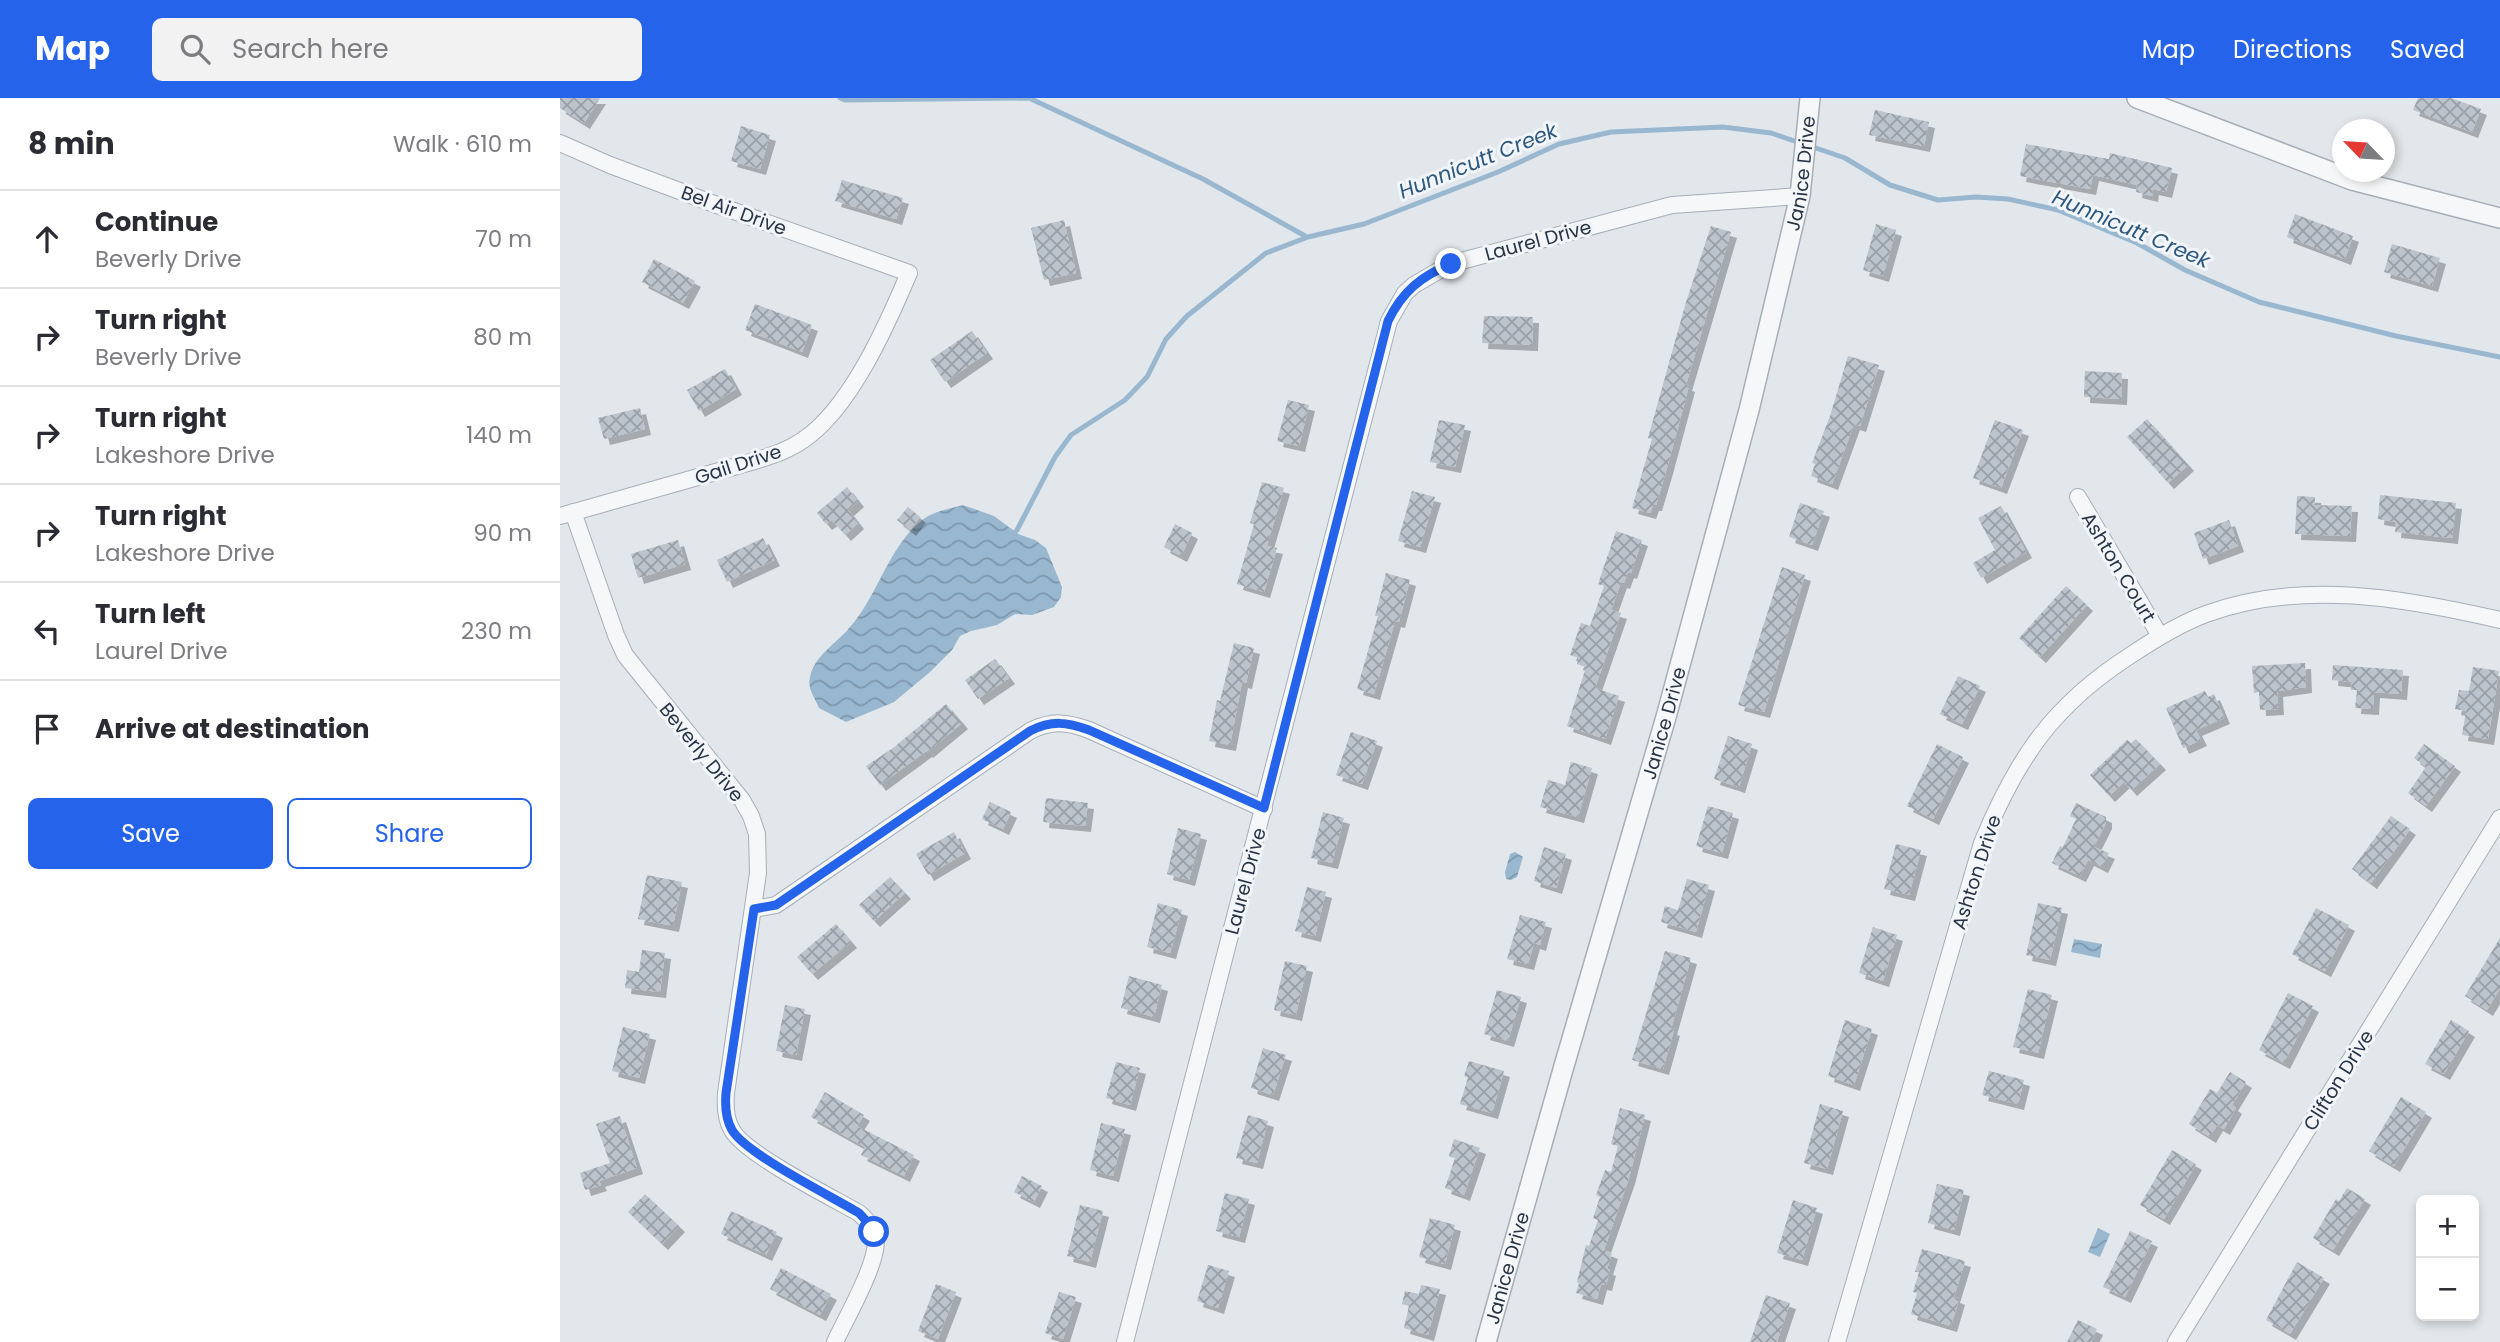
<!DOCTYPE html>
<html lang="en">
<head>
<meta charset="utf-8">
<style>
	:root { --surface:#fff; --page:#f2f2f3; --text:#2b2b33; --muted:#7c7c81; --line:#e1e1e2; --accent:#2563eb }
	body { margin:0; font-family:Poppins,sans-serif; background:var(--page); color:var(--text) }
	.controls { position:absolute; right:21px; bottom:21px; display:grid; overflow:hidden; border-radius:10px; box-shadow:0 4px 10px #0003 }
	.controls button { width:63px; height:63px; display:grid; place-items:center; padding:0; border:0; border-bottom:2px solid var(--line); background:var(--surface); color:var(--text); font:35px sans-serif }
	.compass { position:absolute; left:1772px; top:21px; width:63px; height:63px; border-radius:50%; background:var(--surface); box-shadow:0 4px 10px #0003; rotate:295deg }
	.stop { position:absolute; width:21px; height:21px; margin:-16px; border:5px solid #2563eb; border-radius:50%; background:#fff }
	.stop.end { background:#2563eb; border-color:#fff; box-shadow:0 2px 7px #0008 }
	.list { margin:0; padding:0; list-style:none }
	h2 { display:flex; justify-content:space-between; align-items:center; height:91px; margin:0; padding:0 28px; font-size:30px }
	h2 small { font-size:23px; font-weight:400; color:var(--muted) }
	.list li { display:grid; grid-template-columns:46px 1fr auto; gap:21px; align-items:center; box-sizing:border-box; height:98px; padding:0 28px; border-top:2px solid var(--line) }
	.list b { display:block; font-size:26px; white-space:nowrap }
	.list p { margin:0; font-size:23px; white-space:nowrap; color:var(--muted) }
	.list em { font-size:23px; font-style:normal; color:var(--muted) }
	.actions { display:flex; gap:14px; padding:21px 28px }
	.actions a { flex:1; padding:16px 0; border:2px solid var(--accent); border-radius:10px; text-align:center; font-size:24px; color:var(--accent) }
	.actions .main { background:var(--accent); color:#fff }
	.icon { flex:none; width:38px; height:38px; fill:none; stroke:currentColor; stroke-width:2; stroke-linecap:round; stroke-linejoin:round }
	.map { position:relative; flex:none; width:1940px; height:1244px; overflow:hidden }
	header { display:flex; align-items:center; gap:42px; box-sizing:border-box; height:98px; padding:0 35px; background:var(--accent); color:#fff }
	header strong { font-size:33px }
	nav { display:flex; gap:38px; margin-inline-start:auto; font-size:24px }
	.search { width:490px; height:63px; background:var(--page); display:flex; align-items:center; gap:18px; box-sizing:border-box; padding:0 24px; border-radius:10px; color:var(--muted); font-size:26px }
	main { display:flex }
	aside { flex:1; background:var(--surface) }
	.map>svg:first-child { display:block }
</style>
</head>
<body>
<header>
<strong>Map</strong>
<div class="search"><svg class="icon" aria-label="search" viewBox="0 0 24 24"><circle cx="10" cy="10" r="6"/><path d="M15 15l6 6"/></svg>Search here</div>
<nav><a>Map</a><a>Directions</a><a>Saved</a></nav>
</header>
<main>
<aside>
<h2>8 min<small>Walk · 610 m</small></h2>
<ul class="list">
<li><svg class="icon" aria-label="ahead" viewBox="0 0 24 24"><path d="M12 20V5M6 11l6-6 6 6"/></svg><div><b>Continue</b><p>Beverly Drive</p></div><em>70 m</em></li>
<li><svg class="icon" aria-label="right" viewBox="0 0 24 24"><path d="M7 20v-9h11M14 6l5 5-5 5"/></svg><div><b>Turn right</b><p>Beverly Drive</p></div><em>80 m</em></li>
<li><svg class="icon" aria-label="right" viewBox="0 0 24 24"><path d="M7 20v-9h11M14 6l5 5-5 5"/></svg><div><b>Turn right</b><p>Lakeshore Drive</p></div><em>140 m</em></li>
<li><svg class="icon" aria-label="right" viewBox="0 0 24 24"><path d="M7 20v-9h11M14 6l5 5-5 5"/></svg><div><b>Turn right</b><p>Lakeshore Drive</p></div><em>90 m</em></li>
<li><svg class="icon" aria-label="left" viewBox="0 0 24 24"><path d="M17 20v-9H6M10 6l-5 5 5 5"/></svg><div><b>Turn left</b><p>Laurel Drive</p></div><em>230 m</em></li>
<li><svg class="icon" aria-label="arrive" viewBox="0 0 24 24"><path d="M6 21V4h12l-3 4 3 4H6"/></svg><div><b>Arrive at destination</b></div></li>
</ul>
<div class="actions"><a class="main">Save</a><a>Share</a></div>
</aside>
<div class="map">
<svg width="1940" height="1244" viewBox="0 0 1940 1244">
	<defs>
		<pattern id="water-waves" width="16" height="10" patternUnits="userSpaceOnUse" patternTransform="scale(1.75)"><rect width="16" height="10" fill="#99b8d0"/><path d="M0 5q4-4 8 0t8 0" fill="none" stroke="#7d96ab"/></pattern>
		<pattern id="building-cross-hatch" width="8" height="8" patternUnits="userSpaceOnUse" patternTransform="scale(1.75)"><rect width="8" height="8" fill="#bbc3cc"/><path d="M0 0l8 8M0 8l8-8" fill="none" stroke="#989fa7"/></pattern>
		<filter id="shadow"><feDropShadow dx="6" dy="6" stdDeviation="0" flood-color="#0004"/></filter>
	</defs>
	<rect width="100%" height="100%" fill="#e2e7ec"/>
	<path fill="url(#water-waves)" d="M403,407L434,418L453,432H457L458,436L475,442L486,450L502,489L501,499L494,509L472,517L455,516L437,527L411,533L400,538L392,552L370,574L334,604L286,624L259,610C255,600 247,591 250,579C254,558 277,545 290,529C317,499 329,448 362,422C374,413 389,411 403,407Z
		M955,754L963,759L957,779L951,782L946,781L945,774L950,756Z
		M1514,841L1542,846L1540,860L1511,854Z
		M1538,1130L1550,1136L1540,1159L1528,1154Z"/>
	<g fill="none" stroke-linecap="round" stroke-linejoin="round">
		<path stroke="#99b8d0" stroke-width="5" d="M280,0L285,2L469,0L643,81L747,139
			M1250,48L1285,60L1330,87L1378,102L1416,99L1448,101L1498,112L1577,145L1625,172L1699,204L1836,238L1940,259
			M457,432L495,359L511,337L565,302L587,279L606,241L627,218L706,155L748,139L804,126L938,74L999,46L1051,34L1163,29L1211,35L1240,45"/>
	</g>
	<path fill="url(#building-cross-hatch)" filter="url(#shadow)" d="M0,0H40L24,25L0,10Z
		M1858,0H1891L1921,11L1912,34L1853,12Z
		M1315,12L1369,24L1364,48L1309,37Z
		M181,28L210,37L200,71L171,63Z
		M1466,46L1549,61L1550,55L1612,70L1606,94L1593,91L1592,98L1576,94L1577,87L1533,77L1530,91L1460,78Z
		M282,82L343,100L336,121L275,103Z
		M1735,116L1793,138L1785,161L1727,139Z
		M504,122L516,175L484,182L471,130Z
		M1316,126L1336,132L1323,178L1303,172Z
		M1151,128L1171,134L1126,287L1129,288L1107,370L1096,407H1093L1090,415L1072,410L1092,341L1088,340L1126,204Z
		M1832,146L1880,160L1872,188L1824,174Z
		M94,161L135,183L123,205L82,184Z
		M195,206L252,227L242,254L185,232Z
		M924,218L973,219L972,247L922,245Z
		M412,233L427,255L385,284L370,262Z
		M1288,258L1319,267L1300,328L1294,326L1272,386L1251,378L1255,366L1252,365L1270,318Z
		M165,271L176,291L139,313L127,292Z
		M1525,273L1562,275L1561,301L1524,299Z
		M728,302L749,307L739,348L717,343Z
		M80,310L85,331L44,341L38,320Z
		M1587,321L1628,367L1608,385L1567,339Z
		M879,322L905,327L895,369L870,364Z
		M1435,322L1463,332L1441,390L1413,380Z
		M702,384L724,390L707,448L717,450L704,494L677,486L694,426L690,425Z
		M287,389L298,403L288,412L298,425L285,437L272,422L266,426L257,415Z
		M852,393L875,399L860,449L838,443Z
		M1820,397L1896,405L1892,440L1835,434L1836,424L1818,421Z
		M1737,398L1755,399V407L1792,408L1790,438L1735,436Z
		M1240,405L1264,413L1252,447L1229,439Z
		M1441,408L1466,454L1421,480L1413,465L1435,452L1418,420Z
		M348,409L360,419L350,432L337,422Z
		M1669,422L1678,448L1643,461L1634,435Z
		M615,426L632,435L621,458L604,449Z
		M1056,433L1082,442L1071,475L1068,474L1064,485L1061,484L1051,512L1061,515L1035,590L1059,598L1045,641L1007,628L1026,569L1017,566L1019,560L1010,557L1021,525L1030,528L1044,488L1038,486Z
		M203,440L214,462L167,484L157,462Z
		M118,442L125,466L78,480L71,456Z
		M1222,469L1245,477L1204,614L1178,607Z
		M826,475L850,482L839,524L835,523L814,596L797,591L818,518H815Z
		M1506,488L1527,507L1480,559L1459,540Z
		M674,545L694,550L686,585L682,584L670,647L649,643L657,602L660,603Z
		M435,561L449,580L418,601L405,582Z
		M1745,565L1746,589L1717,593L1718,611L1700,612L1699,594L1694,595L1692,568Z
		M1773,567L1843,572L1841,596L1814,594L1813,611L1795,610L1797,592H1791L1792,584L1772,582Z
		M1913,569L1939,573L1928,641L1902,637L1906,613L1895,611L1899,592L1909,593Z
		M1398,578L1420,588L1402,626L1380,616Z
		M1645,593L1648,599L1654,596L1664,620L1636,632L1641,642L1623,650L1606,610Z
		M386,606L402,625L367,654L366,653L320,687L306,668L333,650Z
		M791,634L817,643L802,686L776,677Z
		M1168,638L1192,646L1179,689L1154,681Z
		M1576,641L1600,666L1571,692L1564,684L1549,698L1530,677L1567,642L1571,645Z
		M1377,646L1403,659L1373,721L1347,708Z
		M1864,646L1895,668L1866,708L1848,695L1866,669L1854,660Z
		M1011,664L1032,670L1018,719L980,709L988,682L1005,687Z
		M486,700L528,705L525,728L483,724Z
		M430,704L451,714L443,731L422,721Z
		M1516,705L1546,719V725L1534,749L1549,755L1542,769L1528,762L1520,778L1492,765L1500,748L1503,749L1516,721L1510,718Z
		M1148,708L1173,715L1162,755L1136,748Z
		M763,714L784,720L772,765L751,760Z
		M1831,718L1850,731L1811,785L1792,771Z
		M618,730L641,736L629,782L607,776Z
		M394,734L405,755L368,777L356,756Z
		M1336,746L1361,752L1349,797L1324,791Z
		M984,749L1006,756L996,790L974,783Z
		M87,777L122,784L113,828L78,821Z
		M330,779L345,795L314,823L299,807Z
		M1127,781L1149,787L1136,834L1101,824L1105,808L1118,812Z
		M747,789L766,794L755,838L735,833Z
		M598,805L622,812L610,855L587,849Z
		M1478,805L1502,810L1490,862L1466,857Z
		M1756,810L1789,827L1765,873L1732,856Z
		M960,817L986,824L980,847L974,845L968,866L947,861Z
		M276,826L291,844L252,876L237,859Z
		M1313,829L1337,837L1323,883L1299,875Z
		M1940,840V890L1927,912L1905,898Z
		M82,852L105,855L100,894L65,890L67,872L79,874Z
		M1105,853L1131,860L1111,931L1114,932L1103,971L1072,962Z
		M725,863L747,868L736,917L714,912Z
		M569,878L602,887L594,919L561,910Z
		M1468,891L1492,897L1478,955L1453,949Z
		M937,892L961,899L948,943L924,936Z
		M1728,895L1753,908L1724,965L1699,952Z
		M225,907L245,911L236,957L216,953Z
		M1285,922L1312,931L1294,987L1268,978Z
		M1891,922L1909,933L1884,976L1865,966Z
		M63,929L90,936L79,980L52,973Z
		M703,950L726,957L713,997L691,990Z
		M909,963L944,973L932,1015L900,1006L908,979L904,978Z
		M556,964L580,970L570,1007L546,1000Z
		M1429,973L1464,982L1458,1006L1422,997Z
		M1670,974L1686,984L1672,1007L1676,1010L1664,1031L1657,1027L1650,1039L1629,1026L1650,991L1657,995Z
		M265,994L304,1017L297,1028L354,1057L344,1078L301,1057L305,1049L251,1019Z
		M1841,999L1866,1014L1834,1068L1809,1053Z
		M1260,1006L1283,1013L1267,1071L1244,1065Z
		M1060,1010L1085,1017L1069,1080L1044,1152L1052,1155L1047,1171L1050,1172L1046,1187L1041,1186L1037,1201L1016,1195L1019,1185L1017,1184L1026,1147L1029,1148L1038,1122L1033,1120L1040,1099L1036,1097L1045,1072L1051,1074L1058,1048L1051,1046Z
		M688,1017L708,1023L697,1065L676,1060Z
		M60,1018L77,1070L39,1083L41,1087L25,1092L20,1075L50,1065L36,1026Z
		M541,1025L565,1031L553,1078L530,1072Z
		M894,1041L920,1050L904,1097L885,1090L895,1060L889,1058Z
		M1612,1052L1636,1066L1604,1121L1580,1107Z
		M462,1078L482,1088L474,1104L454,1094Z
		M1377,1086L1404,1092L1394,1132L1368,1125Z
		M1787,1090L1805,1101L1773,1152L1753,1140L1776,1101L1779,1103Z
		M665,1095L689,1101L679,1139L656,1133Z
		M85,1096L119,1128L102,1146L68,1114Z
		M1233,1102L1257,1110L1242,1162L1217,1155Z
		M520,1107L543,1113L530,1164L507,1158Z
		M171,1113L217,1134L206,1157L161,1136Z
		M870,1120L895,1127L885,1166L859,1159Z
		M1570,1133L1592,1143L1565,1199L1543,1189Z
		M1362,1151L1405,1163L1394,1199L1399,1201L1391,1228L1351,1216L1357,1195L1353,1194L1359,1174H1355Z
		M1737,1164L1764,1180L1730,1236L1706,1222Z
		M648,1167L669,1173L658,1210L637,1203Z
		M221,1170L271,1196L260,1217L210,1191Z
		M376,1186L396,1194L378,1241L358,1233Z
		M861,1187L880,1191L868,1237L844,1230L849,1208L842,1206L845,1193L859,1196Z
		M499,1194L516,1199L503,1241L485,1235Z
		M1206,1197L1230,1205L1217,1244H1190Z
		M1518,1222L1537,1231L1531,1244H1507Z"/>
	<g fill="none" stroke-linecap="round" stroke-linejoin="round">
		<g stroke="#a6aeb7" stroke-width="18">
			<path id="minor" d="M0,45L50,67L157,107L349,175C327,227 290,311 243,342C229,352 213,357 198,362L0,418
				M1518,399L1600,538
				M13,414L56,537L65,557L182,702L191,718L197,736L198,775L166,995C165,1007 165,1020 172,1032C185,1056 271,1099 299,1115C307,1122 315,1131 316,1142C317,1167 286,1220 275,1244
				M194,811L216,807L470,633C492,622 507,624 529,632L704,711
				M565,1244L829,223L845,195L854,187L890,166L1112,107L1240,98
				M1277,1244L1422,745C1457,660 1493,607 1571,557C1595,541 1619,526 1646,516C1740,481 1845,500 1940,522
				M1616,1244L1940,720"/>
		</g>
		<g stroke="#a6aeb7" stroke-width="22">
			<g id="tertiary">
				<path d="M1577,0L1792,82L1940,120"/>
				<path id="s1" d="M926,1244L1004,968L1106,619L1189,312L1240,98L1250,0"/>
			</g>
		</g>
		<use href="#minor" stroke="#f5f7f9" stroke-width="16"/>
		<use href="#tertiary" stroke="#f5f7f9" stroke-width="19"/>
	</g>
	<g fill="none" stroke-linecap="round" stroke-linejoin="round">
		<path stroke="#2563eb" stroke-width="9" d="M314,1134L310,1127L299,1115C271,1098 186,1056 172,1032C165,1020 165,1007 166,995L194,811L216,807L470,633C492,622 507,624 529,632L704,710L828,223C842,194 861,178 891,166"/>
	</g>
	<g text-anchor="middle" stroke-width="6" stroke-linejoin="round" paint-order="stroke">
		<g font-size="19" fill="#283546" stroke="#f2f5f9">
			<text dy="7" stroke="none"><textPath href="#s1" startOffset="1211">Janice Drive</textPath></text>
			<text transform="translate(174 112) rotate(20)" y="7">Bel Air Drive</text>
			<text transform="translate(978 142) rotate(-15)" y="7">Laurel Drive</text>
			<text transform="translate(178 366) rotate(-18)" y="7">Gail Drive</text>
			<text transform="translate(1559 469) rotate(59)" y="7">Ashton Court</text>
			<text dy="7" stroke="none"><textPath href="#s1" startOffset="644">Janice Drive</textPath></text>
			<text transform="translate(142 654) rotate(51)" y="7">Beverly Drive</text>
			<text transform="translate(1416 774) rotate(-72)" y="7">Ashton Drive</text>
			<text transform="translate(685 783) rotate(-75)" y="7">Laurel Drive</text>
			<text transform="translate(1778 982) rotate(-58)" y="7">Clifton Drive</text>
			<text dy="7" stroke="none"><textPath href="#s1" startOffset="77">Janice Drive</textPath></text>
		</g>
		<g font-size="21" font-style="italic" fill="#2d587f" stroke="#f2f5f9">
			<text transform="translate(918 63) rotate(-22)" y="7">Hunnicutt Creek</text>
			<text transform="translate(1571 131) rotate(23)" y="7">Hunnicutt Creek</text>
		</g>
	</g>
</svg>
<div class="controls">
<button>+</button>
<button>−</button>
</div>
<svg class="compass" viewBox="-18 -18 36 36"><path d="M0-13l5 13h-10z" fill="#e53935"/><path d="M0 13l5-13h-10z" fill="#7c7c81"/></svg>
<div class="stop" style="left:314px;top:1134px"></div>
<div class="stop end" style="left:891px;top:166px"></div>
</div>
</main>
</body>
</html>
